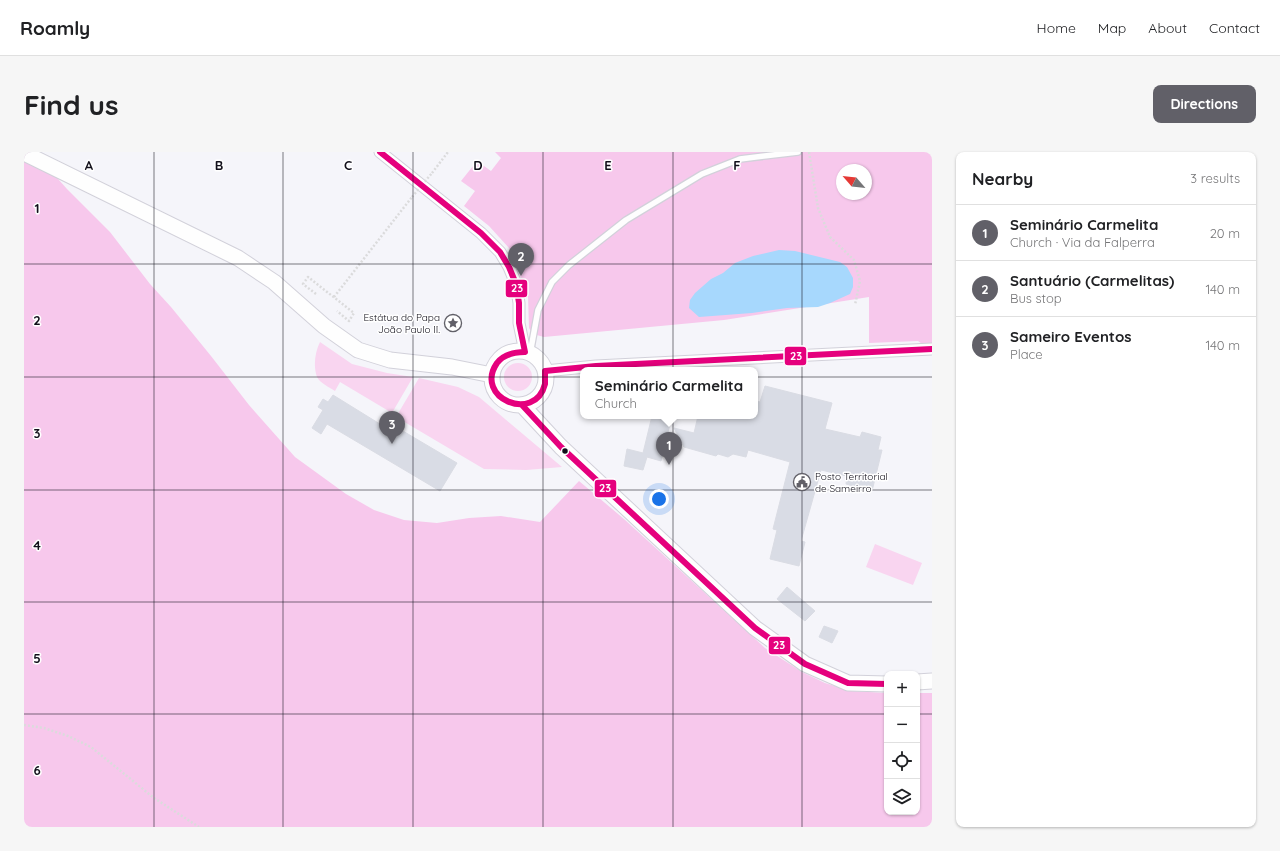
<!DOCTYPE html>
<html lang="en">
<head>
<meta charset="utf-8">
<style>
	:root { --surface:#fff; --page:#f6f6f6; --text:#202124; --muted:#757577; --line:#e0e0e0; --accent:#616068 }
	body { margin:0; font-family:Quicksand,sans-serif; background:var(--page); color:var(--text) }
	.controls { position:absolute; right:12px; bottom:12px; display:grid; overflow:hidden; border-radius:8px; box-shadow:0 1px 3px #0004 }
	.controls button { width:36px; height:36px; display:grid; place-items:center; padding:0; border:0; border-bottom:1px solid var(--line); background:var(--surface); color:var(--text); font:20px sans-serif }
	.compass { position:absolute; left:812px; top:12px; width:36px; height:36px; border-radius:50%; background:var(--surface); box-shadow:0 1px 3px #0004; rotate:298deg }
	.you { position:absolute; left:635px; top:347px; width:14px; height:14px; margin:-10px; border:3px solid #fff; border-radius:50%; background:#1a73e8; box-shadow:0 0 0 6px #1a73e833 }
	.badge { display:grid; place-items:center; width:26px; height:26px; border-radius:50%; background:var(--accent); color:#fff; font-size:13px; font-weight:700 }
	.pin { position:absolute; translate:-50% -33px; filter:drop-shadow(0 1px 2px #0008) }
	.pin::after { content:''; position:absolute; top:21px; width:14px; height:12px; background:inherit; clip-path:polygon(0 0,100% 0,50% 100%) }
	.popup { position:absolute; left:556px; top:215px; width:178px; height:52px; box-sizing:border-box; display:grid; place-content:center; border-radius:8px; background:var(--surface); filter:drop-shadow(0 1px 3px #0005); font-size:13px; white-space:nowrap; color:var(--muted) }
	.popup b { font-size:15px; color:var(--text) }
	.popup::after { content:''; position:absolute; left:50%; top:100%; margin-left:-8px; border:8px solid transparent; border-top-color:var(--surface) }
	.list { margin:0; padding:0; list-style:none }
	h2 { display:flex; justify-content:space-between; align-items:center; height:52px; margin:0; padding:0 16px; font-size:17px }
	h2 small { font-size:13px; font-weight:400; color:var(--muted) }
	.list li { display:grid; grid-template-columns:26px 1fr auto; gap:12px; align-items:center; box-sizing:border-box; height:56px; padding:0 16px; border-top:1px solid var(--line) }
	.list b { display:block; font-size:15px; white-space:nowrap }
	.list p { margin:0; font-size:13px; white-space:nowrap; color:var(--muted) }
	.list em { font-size:13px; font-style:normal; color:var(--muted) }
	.icon { flex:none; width:22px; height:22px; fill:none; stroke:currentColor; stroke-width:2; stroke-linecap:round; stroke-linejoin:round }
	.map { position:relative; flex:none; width:908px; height:675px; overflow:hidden; border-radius:8px }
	header { display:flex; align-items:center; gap:24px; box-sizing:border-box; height:56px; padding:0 20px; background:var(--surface); border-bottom:1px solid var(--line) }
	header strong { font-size:19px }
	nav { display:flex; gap:22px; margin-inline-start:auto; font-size:14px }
	.intro { display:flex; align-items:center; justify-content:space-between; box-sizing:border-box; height:96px; padding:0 24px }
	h1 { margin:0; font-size:28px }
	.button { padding:10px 18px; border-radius:8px; background:var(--accent); color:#fff; font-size:14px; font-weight:700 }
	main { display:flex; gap:24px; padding:0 24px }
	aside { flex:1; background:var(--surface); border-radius:8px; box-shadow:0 1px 3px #0004 }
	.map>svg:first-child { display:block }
</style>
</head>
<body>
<header>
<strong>Roamly</strong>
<nav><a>Home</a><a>Map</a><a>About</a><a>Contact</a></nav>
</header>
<div class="intro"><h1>Find us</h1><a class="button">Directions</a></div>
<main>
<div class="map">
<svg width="908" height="675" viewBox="0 0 908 675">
	<rect width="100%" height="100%" fill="#f5f5fa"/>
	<path fill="#f9d5f0" d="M296,190L328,212L363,221L389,225L368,261L316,230L311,239C305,235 296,231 293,225C289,214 291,200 296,190Z
		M480 225a14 14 0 1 1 28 0a14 14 0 1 1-28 0Z
		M395,226L434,235L455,245L538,315L502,318L460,317L372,265Z
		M851,392L898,411L889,433L842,415Z"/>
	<path fill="#f7c8ec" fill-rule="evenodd" d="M0,0H10L43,37L86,80L126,132L147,155L187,204L225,253L271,305L322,342L350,358L380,368L413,371L445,366L477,364L516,370L555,329L600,367L741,496L778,520L801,531L827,539L863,541V660H893V541H908V675H0Z
		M471,0H908V199L894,189L845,191V145L700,168L520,185L509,182L505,176L504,144L485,96L465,74L440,54L451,39L437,29L453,9L467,19L477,6ZM818,18H842V42H818Z"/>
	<path fill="#a7d8fd" d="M755,98L771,99L816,110L823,115L829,126V135L826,142L806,151L794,155L763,156L728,161L675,165L665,156L666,148L671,141L687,127L699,121L711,111L729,104Z"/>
	<path fill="#d9dce5" stroke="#dadce4" d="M741,234L808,251L801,277L836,285L838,280L857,285L854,298H858L848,339L822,332L823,324L797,318L777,389L781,390L775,414L746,407L753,378L749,377L766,310L724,298L722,305L709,302L704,305L694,302L692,304L660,295L650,276L670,281L674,264H731V249L736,250Z
		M309,243L364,277L367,272L433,311L416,339L303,272L297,282L288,276L299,258L294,255L299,247L304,250Z
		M628,264H648L637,309L623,305L619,318L600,314L603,297L619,301Z
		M763,435L791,459L781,469L753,447Z
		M800,474L814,479L808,491L795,485Z"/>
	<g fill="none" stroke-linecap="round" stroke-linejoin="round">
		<g stroke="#d2d1da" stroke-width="8">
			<path id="service" d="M506,202L514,158L528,130L545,113L602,68L678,22L716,7L774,0"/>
		</g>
		<g stroke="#d2d1da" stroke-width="13">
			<path id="minor" d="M356,0L457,81L476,100L485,115L492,132L495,151V171L501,200
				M521,219L572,214L908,197"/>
		</g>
		<g stroke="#d2d1da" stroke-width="17">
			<path id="secondary" d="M0,1L214,106L250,130L300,174L334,198L366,208L428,215L468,223
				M468 226a27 27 0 1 1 54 0a27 27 0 1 1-54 0Z
				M498,253L537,295L731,476L781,512L824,531L863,532
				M893,530L908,529"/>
		</g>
		<path stroke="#dbdbdc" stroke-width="2.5" stroke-dasharray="2 2" stroke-linecap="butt" d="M785,0L794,56L806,85L830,108L836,129L831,153
			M408,21L424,0
			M292,142L279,132L284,125L330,161L325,169L313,159
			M310,145L388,45
			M0,573L20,576L44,584L67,595L130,646L175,675"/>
		<use href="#service" stroke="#fefefe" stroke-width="5.5"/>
		<use href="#minor" stroke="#fefefe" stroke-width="11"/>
		<use href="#secondary" stroke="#fefefe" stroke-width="15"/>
		<path stroke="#dbdbdc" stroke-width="2.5" stroke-dasharray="2 2" stroke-linecap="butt" d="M388,45L408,21"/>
		<g stroke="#fff" stroke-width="9">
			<path id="bus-1" d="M356,0L457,81L476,100L485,115L492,132L495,151V171L501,200C490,200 480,202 473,211C449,246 511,272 521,232C521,228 521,223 521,219L572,214L908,197
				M498,253L537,295L731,476L781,512L824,531L863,532"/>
		</g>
		<use href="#bus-1" stroke="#e5007d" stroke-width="6"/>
	</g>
	<path fill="none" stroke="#110f1a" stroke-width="1" stroke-opacity="0.55" d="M130,0V675M259,0V675M389,0V675M519,0V675M649,0V675M778,0V675M0,112H908M0,225H908M0,338H908M0,450H908M0,562H863M893,562H908"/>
	<defs>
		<g id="sight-ring" transform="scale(0.9)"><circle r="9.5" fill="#fff" stroke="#616068" stroke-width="1.5"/><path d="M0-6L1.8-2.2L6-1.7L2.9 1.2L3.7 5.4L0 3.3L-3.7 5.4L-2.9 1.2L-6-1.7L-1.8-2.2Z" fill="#616068"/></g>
		<g id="civic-ring" transform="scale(0.9)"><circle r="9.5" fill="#fff" stroke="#616068" stroke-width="1.5"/><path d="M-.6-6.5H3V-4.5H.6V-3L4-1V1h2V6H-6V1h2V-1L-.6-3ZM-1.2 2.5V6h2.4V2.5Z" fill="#616068"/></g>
	</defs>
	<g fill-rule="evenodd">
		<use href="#sight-ring" x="429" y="171"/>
		<use href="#civic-ring" x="778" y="330"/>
	</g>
	<circle fill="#110f1a" stroke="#fff" stroke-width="1.5" cx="541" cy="299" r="3.5"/>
	<g text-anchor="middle" stroke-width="3" stroke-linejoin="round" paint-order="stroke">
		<g font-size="10" fill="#110f1a" stroke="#fff" text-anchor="end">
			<text x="416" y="169">Estátua do Papa<tspan x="416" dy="12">João Paulo II.</tspan></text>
			<text x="791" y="328" text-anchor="start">Posto Territorial<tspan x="791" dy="12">de Sameirro</tspan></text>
		</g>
	</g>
	<g font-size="13" text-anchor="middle" font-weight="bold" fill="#110f1a" stroke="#fff" stroke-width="3" stroke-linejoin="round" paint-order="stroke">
		<text x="65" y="18">A</text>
		<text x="195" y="18">B</text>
		<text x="324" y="18">C</text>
		<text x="454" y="18">D</text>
		<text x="584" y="18">E</text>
		<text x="713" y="18">F</text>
		<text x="13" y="61">1</text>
		<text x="13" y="173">2</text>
		<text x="13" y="286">3</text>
		<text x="13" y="398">4</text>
		<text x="13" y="511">5</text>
		<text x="13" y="623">6</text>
	</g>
	<g stroke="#fff" stroke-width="1.5">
		<rect x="481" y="127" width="23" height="19" rx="4" fill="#e5007d"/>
		<rect x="760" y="194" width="23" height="20" rx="4" fill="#e5007d"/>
		<rect x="570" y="327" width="23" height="19" rx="4" fill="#e5007d"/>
		<rect x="744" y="484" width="23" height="19" rx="4" fill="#e5007d"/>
	</g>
	<g font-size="11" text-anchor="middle" font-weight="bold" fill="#fff">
		<text x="493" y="140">23</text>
		<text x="772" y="208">23</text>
		<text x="581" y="340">23</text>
		<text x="755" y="497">23</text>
	</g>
</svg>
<div class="controls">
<button>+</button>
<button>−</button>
<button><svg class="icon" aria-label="locate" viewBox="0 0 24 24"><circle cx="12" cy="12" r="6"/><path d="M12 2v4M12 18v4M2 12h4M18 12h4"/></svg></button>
<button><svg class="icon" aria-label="layers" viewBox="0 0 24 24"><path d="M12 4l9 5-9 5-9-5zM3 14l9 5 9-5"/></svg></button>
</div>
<svg class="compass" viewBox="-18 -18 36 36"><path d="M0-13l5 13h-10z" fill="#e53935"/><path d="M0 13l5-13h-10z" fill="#757577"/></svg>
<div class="you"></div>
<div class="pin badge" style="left:645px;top:313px">1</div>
<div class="popup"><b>Seminário Carmelita</b>Church</div>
<div class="pin badge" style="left:497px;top:124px">2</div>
<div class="pin badge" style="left:368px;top:292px">3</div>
</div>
<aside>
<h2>Nearby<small>3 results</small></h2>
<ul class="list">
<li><span class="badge">1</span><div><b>Seminário Carmelita</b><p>Church · Via da Falperra</p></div><em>20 m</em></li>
<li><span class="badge">2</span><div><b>Santuário (Carmelitas)</b><p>Bus stop</p></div><em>140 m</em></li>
<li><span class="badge">3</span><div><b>Sameiro Eventos</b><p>Place</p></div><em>140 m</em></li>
</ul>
</aside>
</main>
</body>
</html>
